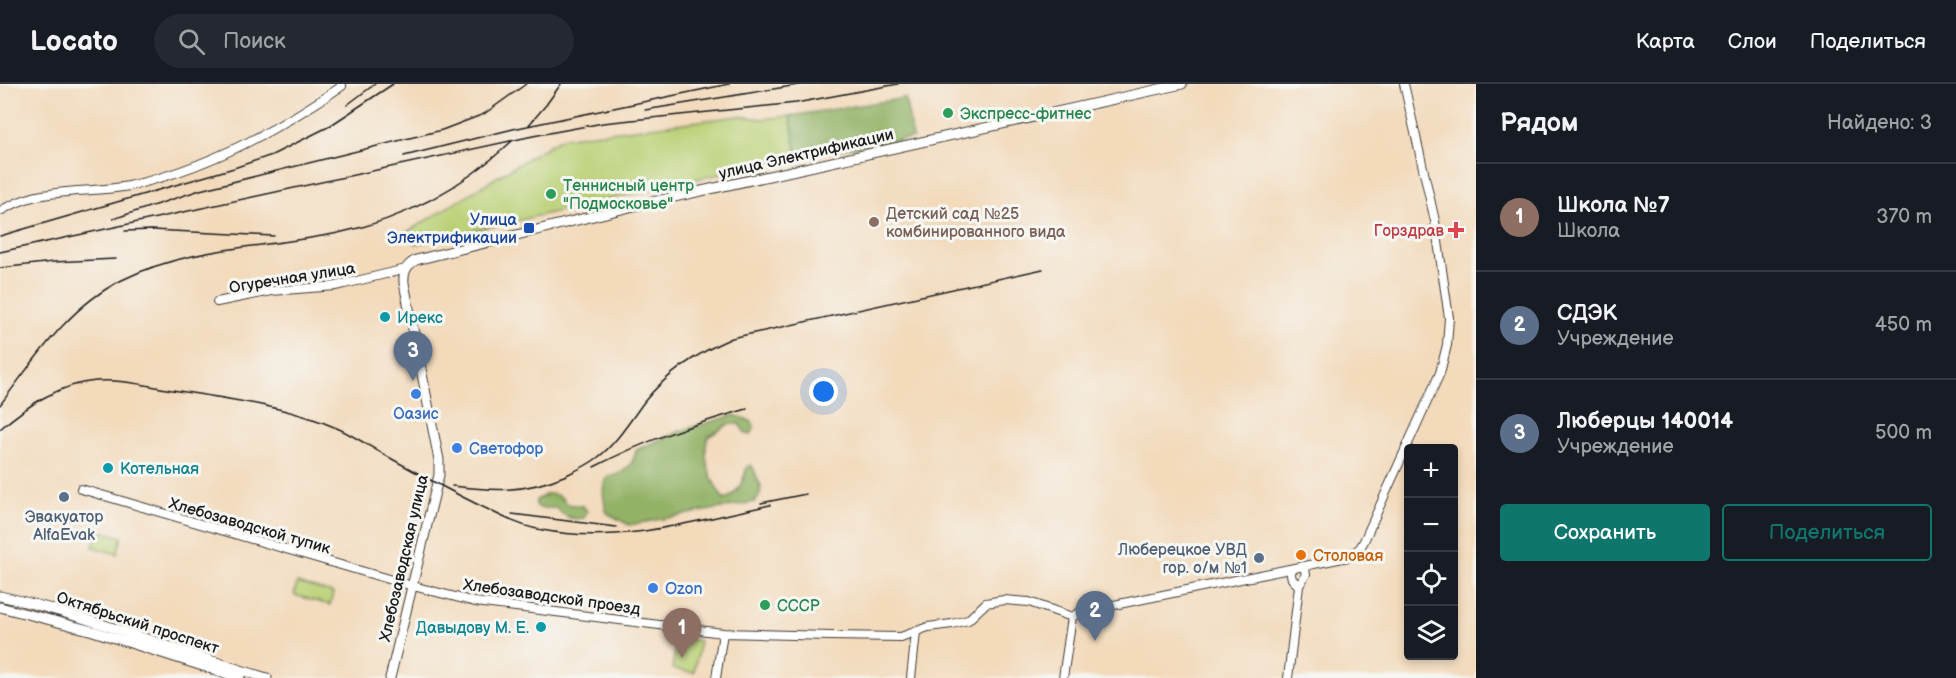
<!DOCTYPE html>
<html lang="ru">
<head>
<meta charset="utf-8">
<style>
	:root { --surface:#171b24; --page:#242831; --text:#f1f3f6; --muted:#9ea1a6; --line:#363941; --accent:#0f766e }
	body { margin:0; font-family:"Balsamiq Sans",sans-serif; background:var(--page); color:var(--text) }
	.controls { position:absolute; right:18px; bottom:18px; display:grid; overflow:hidden; border-radius:6px; box-shadow:0 3px 9px #0003 }
	.controls button { width:54px; height:54px; display:grid; place-items:center; padding:0; border:0; border-bottom:2px solid var(--line); background:var(--surface); color:var(--text); font:30px sans-serif }
	.you { position:absolute; left:824px; top:308px; width:21px; height:21px; margin:-15px; border:4px solid #fff; border-radius:50%; background:#1a73e8; box-shadow:0 0 0 9px #1a73e833 }
	.badge { display:grid; place-items:center; width:39px; height:39px; border-radius:50%; background:var(--accent); color:#fff; font-size:20px; font-weight:700 }
	.pin { position:absolute; translate:-50% -50px; filter:drop-shadow(0 2px 3px #0008) }
	.pin::after { content:''; position:absolute; top:32px; width:21px; height:18px; background:inherit; clip-path:polygon(0 0,100% 0,50% 100%) }
	.list { margin:0; padding:0; list-style:none }
	h2 { display:flex; justify-content:space-between; align-items:center; height:78px; margin:0; padding:0 24px; font-size:26px }
	h2 small { font-size:20px; font-weight:400; color:var(--muted) }
	.list li { display:grid; grid-template-columns:39px 1fr auto; gap:18px; align-items:center; box-sizing:border-box; height:108px; padding:0 24px; border-top:2px solid var(--line) }
	.list b { display:block; font-size:22px; white-space:nowrap }
	.list p { margin:0; font-size:20px; white-space:nowrap; color:var(--muted) }
	.list em { font-size:20px; font-style:normal; color:var(--muted) }
	.actions { display:flex; gap:12px; padding:18px 24px }
	.actions a { flex:1; padding:14px 0; border:2px solid var(--accent); border-radius:6px; text-align:center; font-size:21px; color:var(--accent) }
	.actions .main { background:var(--accent); color:#fff }
	.icon { flex:none; width:33px; height:33px; fill:none; stroke:currentColor; stroke-width:2; stroke-linecap:round; stroke-linejoin:round }
	.map { position:relative; flex:none; width:1476px; height:594px; overflow:hidden }
	header { display:flex; align-items:center; gap:36px; box-sizing:border-box; height:84px; padding:0 30px; background:var(--surface); border-bottom:2px solid var(--line) }
	header strong { font-size:28px }
	nav { display:flex; gap:33px; margin-inline-start:auto; font-size:21px }
	.search { width:420px; height:54px; background:var(--page); display:flex; align-items:center; gap:15px; box-sizing:border-box; padding:0 21px; border-radius:33px; color:var(--muted); font-size:22px }
	main { display:flex }
	aside { flex:1; background:var(--surface) }
	.map>svg:first-child { display:block }
</style>
</head>
<body>
<header>
<strong>Locato</strong>
<div class="search"><svg class="icon" aria-label="search" viewBox="0 0 24 24"><circle cx="10" cy="10" r="6"/><path d="M15 15l6 6"/></svg>Поиск</div>
<nav><a>Карта</a><a>Слои</a><a>Поделиться</a></nav>
</header>
<main>
<div class="map">
<svg width="1476" height="594" viewBox="0 0 1476 594">
	<rect width="100%" height="100%" fill="#f6f6f2"/>
	<filter id="ink" filterUnits="userSpaceOnUse"><feTurbulence type="fractalNoise" baseFrequency=".0167" numOctaves="2"/><feDisplacementMap in="SourceGraphic" scale="12" xChannelSelector="R" yChannelSelector="G"/><feConvolveMatrix kernelMatrix="1 2 1 2 8 2 1 2 1" color-interpolation-filters="sRGB"/></filter>
	<filter id="wash" filterUnits="userSpaceOnUse"><feTurbulence type="fractalNoise" baseFrequency=".008" numOctaves="4" result="noise"/><feDisplacementMap in="SourceGraphic" scale="24" xChannelSelector="R" yChannelSelector="G"/><feGaussianBlur stdDeviation="1.35" result="paint"/><feColorMatrix in="noise" values="0 0 0 0 0 0 0 0 0 0 0 0 0 0 0 0 0 1.4 0 .05"/><feComposite in="paint" operator="in"/></filter>
	<g filter="url(#wash)">
		<rect width="100%" height="100%" fill="#f3dabb"/>
		<path fill="#bad074" stroke="#6b7648" stroke-width="1.5" d="M740,32L761,35L790,32L797,72L416,160L407,148L561,54Z
			M98,446L122,453L117,470L93,463Z
			M297,499L333,509L330,521L294,511Z
			M677,553L700,557L694,589L672,585Z"/>
		<path fill="#93b266" stroke="#586741" stroke-width="1.5" d="M905,14L913,54L797,72L790,32Z
			M734,331L751,337L754,344L751,351L746,350L739,340H729L708,353C701,374 712,398 724,416C739,409 743,398 747,383L751,381C757,387 755,395 761,401L760,411L754,418L629,441L607,429C604,420 601,403 606,395C609,391 611,392 615,391C627,387 634,379 636,366L683,346Z
			M547,410C557,410 561,412 567,420L583,422L587,427L584,434C571,436 566,434 556,424H540L536,421V416Z"/>
	</g>
	<g filter="url(#ink)">
		<g fill="none" stroke-linecap="round" stroke-linejoin="round">
			<g stroke="#3c3834" stroke-width="10">
				<path id="minor" d="M0,127C11,121 22,116 33,113C65,105 97,108 129,102C205,85 278,46 342,2L341,0
					M217,218L271,207L336,202L406,185
					M81,405L409,501L475,518L524,524L723,549L830,552L901,553L928,543L952,540L968,536L986,519L1004,516L1029,518L1072,533
					M1290,486L1292,495L1299,502
					M1299,502L1306,490L1304,483
					M1072,533L1080,528L1348,473L1360,464L1364,457L1440,289L1447,261L1449,234L1435,137L1404,0
					M716,594L723,549
					M911,594L916,548
					M1063,594L1072,533
					M1288,594L1299,502"/>
			</g>
			<g stroke="#3c3834" stroke-width="11">
				<path id="major" d="M0,512C91,532 178,568 267,594
					M0,523L93,547L240,594
					M390,594L439,391V376L404,199C403,187 407,181 416,176L634,122L1182,0"/>
			</g>
			<use href="#minor" stroke="#fff" stroke-width="8"/>
			<use href="#major" stroke="#fff" stroke-width="9"/>
			<path stroke="#1c1c1c" stroke-width="1.5" d="M347,21L375,0
				M645,26L804,0
				M528,42L546,21L561,0
				M404,72L513,45L729,0
				M113,135L200,106L442,46L484,30L526,0
				M125,147L152,146L274,152
				M0,152L234,84L272,71L328,43L393,0
				M0,168L533,52L603,39L796,19L898,0
				M0,184L53,178L116,175
				M0,321C35,275 68,223 122,196C190,162 266,164 338,149C406,135 462,104 512,57
				M0,345C27,322 59,300 96,297C121,295 148,302 172,306C229,315 287,322 339,345C354,352 369,362 383,370C417,389 451,408 487,425C504,434 523,443 542,446C618,461 696,437 770,421
				M594,383C646,356 691,341 747,325
				M452,402C494,407 524,409 564,392C575,387 587,382 597,374C616,360 630,337 644,318C668,288 697,269 732,254L1043,185
				M761,419L806,410
				M512,430L616,443"/>
		</g>
	</g>
	<g fill="#2e9e5b" stroke="#f6f6f2" stroke-width="2">
		<circle cx="948" cy="29" r="6"/>
		<circle cx="551" cy="110" r="6"/>
		<circle cx="765" cy="521" r="6"/>
	</g>
	<circle fill="#8d6e63" stroke="#f6f6f2" stroke-width="2" cx="874" cy="138" r="6"/>
	<rect fill="#1a4fb4" stroke="#f6f6f2" stroke-width="2" x="523" y="138" width="12" height="12" rx="3"/>
	<path fill="#e0444e" stroke="#f6f6f2" stroke-width="2" d="M1453 137h6v6h6v6h-6v6h-6v-6h-6v-6h6z"/>
	<g fill="#0f9aa8" stroke="#f6f6f2" stroke-width="2">
		<circle cx="385" cy="233" r="6"/>
		<circle cx="108" cy="384" r="6"/>
		<circle cx="541" cy="543" r="6"/>
	</g>
	<g fill="#3f7fe0" stroke="#f6f6f2" stroke-width="2">
		<circle cx="416" cy="310" r="6"/>
		<circle cx="457" cy="364" r="6"/>
		<circle cx="653" cy="504" r="6"/>
	</g>
	<g fill="#5c6f8a" stroke="#f6f6f2" stroke-width="2">
		<circle cx="64" cy="413" r="6"/>
		<circle cx="1259" cy="474" r="6"/>
	</g>
	<circle fill="#e8710a" stroke="#f6f6f2" stroke-width="2" cx="1301" cy="471" r="6"/>
	<g text-anchor="middle" stroke-width="6" stroke-linejoin="round" paint-order="stroke">
		<g font-size="16" fill="#27864d" stroke="#f6f6f2" text-anchor="start">
			<text x="960" y="35">Экспресс-фитнес</text>
			<text x="563" y="107">Теннисный центр<tspan x="563" dy="18">"Подмосковье"</tspan></text>
			<text x="777" y="527">СССР</text>
		</g>
		<g font-size="16" fill="#1c1c1c" stroke="#f6f6f2">
			<text transform="translate(806 69) rotate(-13)" y="6">улица Электрификации</text>
			<text transform="translate(292 193) rotate(-9)" y="6">Огуречная улица</text>
			<text transform="translate(250 441) rotate(16)" y="6">Хлебозаводской тупик</text>
			<text transform="translate(403 474) rotate(-77)" y="6">Хлебозаводская улица</text>
			<text transform="translate(552 512) rotate(8)" y="6">Хлебозаводской проезд</text>
			<text transform="translate(138 538) rotate(18)" y="6">Октябрьский проспект</text>
		</g>
		<g font-size="16" fill="#785e54" stroke="#f6f6f2" text-anchor="start">
			<text x="886" y="135">Детский сад №25<tspan x="886" dy="18">комбинированного вида</tspan></text>
		</g>
		<g font-size="16" fill="#164399" stroke="#f6f6f2" text-anchor="end">
			<text x="517" y="141">Улица<tspan x="517" dy="18">Электрификации</tspan></text>
		</g>
		<g font-size="16" fill="#be3a42" stroke="#f6f6f2" text-anchor="end">
			<text x="1444" y="152">Горздрав</text>
		</g>
		<g font-size="16" fill="#0d838f" stroke="#f6f6f2" text-anchor="start">
			<text x="397" y="239">Ирекс</text>
			<text x="120" y="390">Котельная</text>
			<text x="529" y="549" text-anchor="end">Давыдову М. Е.</text>
		</g>
		<g font-size="16" fill="#366cbe" stroke="#f6f6f2" text-anchor="start">
			<text x="416" y="335" text-anchor="middle">Оазис</text>
			<text x="469" y="370">Светофор</text>
			<text x="665" y="510">Ozon</text>
		</g>
		<g font-size="16" fill="#4e5e75" stroke="#f6f6f2">
			<text x="64" y="438">Эвакуатор<tspan x="64" dy="18">AlfaEvak</tspan></text>
			<text x="1247" y="471" text-anchor="end">Люберецкое УВД<tspan x="1247" dy="18">гор. о/м №1</tspan></text>
		</g>
		<g font-size="16" fill="#c56008" stroke="#f6f6f2" text-anchor="start">
			<text x="1313" y="477">Столовая</text>
		</g>
	</g>
</svg>
<div class="controls">
<button>+</button>
<button>−</button>
<button><svg class="icon" aria-label="locate" viewBox="0 0 24 24"><circle cx="12" cy="12" r="6"/><path d="M12 2v4M12 18v4M2 12h4M18 12h4"/></svg></button>
<button><svg class="icon" aria-label="layers" viewBox="0 0 24 24"><path d="M12 4l9 5-9 5-9-5zM3 14l9 5 9-5"/></svg></button>
</div>
<div class="you"></div>
<div class="pin badge" style="left:682px;top:574px;background:#8d6e63">1</div>
<div class="pin badge" style="left:1095px;top:557px;background:#5c6f8a">2</div>
<div class="pin badge" style="left:413px;top:297px;background:#5c6f8a">3</div>
</div>
<aside>
<h2>Рядом<small>Найдено: 3</small></h2>
<ul class="list">
<li><span class="badge" style="background:#8d6e63">1</span><div><b>Школа №7</b><p>Школа</p></div><em>370 m</em></li>
<li><span class="badge" style="background:#5c6f8a">2</span><div><b>СДЭК</b><p>Учреждение</p></div><em>450 m</em></li>
<li><span class="badge" style="background:#5c6f8a">3</span><div><b>Люберцы 140014</b><p>Учреждение</p></div><em>500 m</em></li>
</ul>
<div class="actions"><a class="main">Сохранить</a><a>Поделиться</a></div>
</aside>
</main>
</body>
</html>
